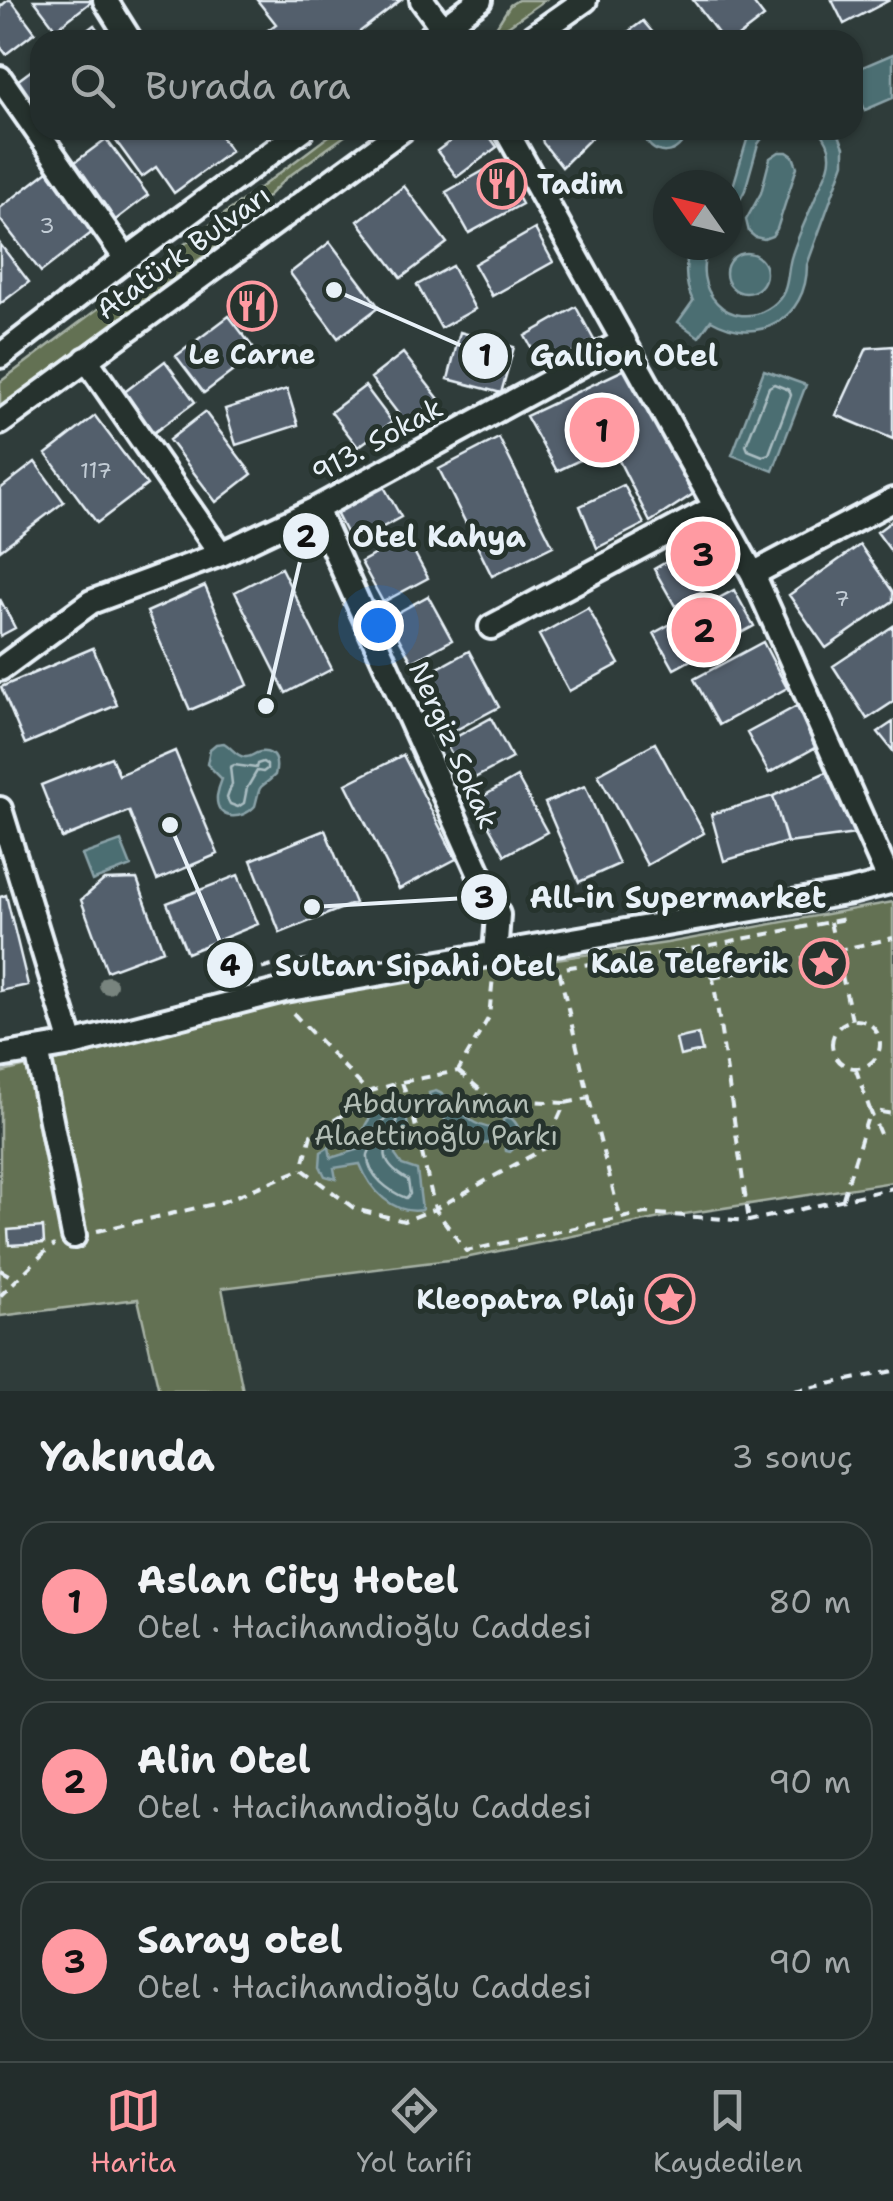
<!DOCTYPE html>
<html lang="tr">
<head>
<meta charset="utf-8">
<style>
	:root { --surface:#232d2c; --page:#2b3534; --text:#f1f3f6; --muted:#a3a8a9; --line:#404948; --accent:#ff9aa2 }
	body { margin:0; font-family:"Shantell Sans",sans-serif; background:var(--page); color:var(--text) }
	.compass { position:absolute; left:653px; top:170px; width:90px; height:90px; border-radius:50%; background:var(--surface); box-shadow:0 2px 8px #0004; rotate:304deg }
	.you { position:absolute; left:378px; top:625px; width:35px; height:35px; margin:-25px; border:8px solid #fff; border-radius:50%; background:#1a73e8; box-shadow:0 0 0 15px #1a73e833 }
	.badge { display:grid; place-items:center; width:65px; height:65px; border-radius:50%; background:var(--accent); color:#111; font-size:32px; font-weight:700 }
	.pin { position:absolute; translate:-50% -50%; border:5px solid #fff; box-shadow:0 2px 10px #0006 }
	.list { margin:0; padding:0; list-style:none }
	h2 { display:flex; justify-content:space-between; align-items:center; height:130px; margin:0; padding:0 40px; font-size:42px }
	h2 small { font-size:32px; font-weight:400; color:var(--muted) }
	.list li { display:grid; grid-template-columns:65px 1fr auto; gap:30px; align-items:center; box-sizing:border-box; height:160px; margin:0 20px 20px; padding:0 20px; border:2px solid var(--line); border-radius:30px }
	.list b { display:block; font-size:38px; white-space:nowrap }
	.list p { margin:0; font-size:32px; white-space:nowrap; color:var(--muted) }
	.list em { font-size:32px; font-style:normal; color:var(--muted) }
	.icon { flex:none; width:55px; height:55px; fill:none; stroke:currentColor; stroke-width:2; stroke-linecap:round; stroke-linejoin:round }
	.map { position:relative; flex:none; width:893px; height:1391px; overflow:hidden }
	.search { position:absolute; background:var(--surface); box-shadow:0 2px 8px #0004; left:30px; right:30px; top:30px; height:110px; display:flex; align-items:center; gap:25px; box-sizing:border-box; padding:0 35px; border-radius:30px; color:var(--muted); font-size:38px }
	.sheet { height:670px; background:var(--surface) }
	nav { display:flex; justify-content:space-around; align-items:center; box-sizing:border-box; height:140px; border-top:2px solid var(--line); background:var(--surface); font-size:28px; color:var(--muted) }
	nav a { display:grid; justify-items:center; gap:5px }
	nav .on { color:var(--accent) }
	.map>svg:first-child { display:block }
</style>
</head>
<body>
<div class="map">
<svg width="893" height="1391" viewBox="0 0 893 1391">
	<rect width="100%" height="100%" fill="#2f3c3a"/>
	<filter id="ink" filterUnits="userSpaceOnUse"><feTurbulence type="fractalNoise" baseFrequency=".01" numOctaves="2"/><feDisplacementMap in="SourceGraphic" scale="20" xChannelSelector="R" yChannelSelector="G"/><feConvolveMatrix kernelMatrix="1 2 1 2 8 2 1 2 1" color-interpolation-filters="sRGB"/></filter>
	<g filter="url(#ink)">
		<path fill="#647152" stroke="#a6b1a5" stroke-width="2.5" d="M518,0H545L488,40L510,5Z
			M337,130H353L285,179L220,244L0,407V382Z
			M893,902V1182L665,1217L465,1258L222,1288L243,1391H159L138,1299L0,1316V1073L287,998L667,943Z"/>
		<path fill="#4c6e72" stroke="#8aa2a8" stroke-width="2.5" d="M893,54V98L865,110L853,82V71Z
			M642,130H687C681,159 649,160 642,130Z
			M750,130H768L758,144L745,190L728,223V194L734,183Z
			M819,130H837L844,147V163L807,265C807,319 758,347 711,320L699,337L678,322L693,301C684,282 684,264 691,245H710C687,288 731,336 772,306C790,293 786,277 791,258C798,234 811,210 820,187C824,177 830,169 830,158C831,147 826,138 819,130Z
			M779,152H787L793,156L797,167L777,229L772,236L764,239L755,237L749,232L746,220L761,193L770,158Z
			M726 273a20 20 0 1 1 40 0a20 20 0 1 1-40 0Z
			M764,370L806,385L773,471L732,455Z
			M224,743C231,747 237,757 245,757C252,758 253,753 260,752C276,750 278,764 275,775C257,793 262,779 255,806C242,821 215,821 217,796C218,790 220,784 222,779L207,764L210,749L216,744Z
			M121,841L131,866L92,881L82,855Z
			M436,1091C467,1103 458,1128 503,1129V1119L511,1118C523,1128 522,1142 510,1152L506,1151L504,1140L464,1148L460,1137L447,1138L444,1113L434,1115L429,1093Z
			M404,1100L408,1128L396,1143L395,1155L402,1165L417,1170L422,1210C393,1215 370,1190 360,1164L334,1168L336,1179L325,1176L320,1166L321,1152L329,1147L331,1158L360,1149C362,1116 375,1111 404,1100Z"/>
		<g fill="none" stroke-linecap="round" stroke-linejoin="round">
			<path stroke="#aabdc2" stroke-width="2.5" d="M774,384L789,390L791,395L769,454L763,456L748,450L746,445L769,387Z
				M263,762L267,765V769L263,772L257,771L247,788L244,803L238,807L230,804L227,798L232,784L230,767L234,765L256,768L257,764Z
				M391,1116L396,1118L397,1125C381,1150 379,1164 408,1180L410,1194L406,1198C390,1192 368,1176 368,1157C367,1154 370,1152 370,1149C373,1132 374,1124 391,1116Z"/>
		</g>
		<path fill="#525f6c" stroke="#e8f1f8" stroke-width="2.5" d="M8,0H11L35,32L6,54L0,46V7Z
			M34,0H89L91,2L56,29Z
			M257,0H401L349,40H255L276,24Z
			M693,0H751L764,17L734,40H723Z
			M832,0H890L844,24Z
			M643,21L659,40H617Z
			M94,25L105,40H74Z
			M40,64V112L17,81Z
			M132,130H216L231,151L174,193L156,167L142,177L116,141Z
			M465,130H485L497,147L457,177L437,151Z
			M540,130H599L562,167L543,143Z
			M106,139L148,195L109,225L67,168Z
			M499,162L522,204L469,233L446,192Z
			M48,171L94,231L41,272L0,219V208Z
			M404,186L447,243L401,278L358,221Z
			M535,229L553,262L492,296L474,264Z
			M330,242L379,307L338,338L290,273Z
			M0,244L29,282L0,304Z
			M452,266L475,309L441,328L417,285Z
			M576,307L594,340L543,369L525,336Z
			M229,316L257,353L204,393L176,356Z
			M460,332L514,347L501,393L448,379Z
			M893,346V439L836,415L867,348Z
			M403,353L439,399L406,424L371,378Z
			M165,361L195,402L148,437L118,397Z
			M634,365L701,489L650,522L611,445L557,471L526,416Z
			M365,386L392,422L358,447L331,412Z
			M287,389L298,425L236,445L225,409Z
			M205,412L252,474L216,502L169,440Z
			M95,416L147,485L97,523L46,454Z
			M499,438L553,546L492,576L439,469Z
			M35,462L64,502L0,550V489Z
			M383,485L401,517L352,544L335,511Z
			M624,485L644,524L597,548L580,506Z
			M893,520V554L877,532Z
			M406,537L428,578L383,602L361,562Z
			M703,541L724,579L675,606L654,569Z
			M860,545L893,592V601L826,648L789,595Z
			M281,568L332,669L286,693L235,592Z
			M205,586L248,685L190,710L147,612Z
			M734,590L754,626L674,669L654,633Z
			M428,596L452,640L412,662L388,618Z
			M0,599L15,628L0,636Z
			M588,608L619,664L569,691L539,635Z
			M893,626V702L867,719L833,666Z
			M763,642L787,688L719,725L694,679Z
			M93,648L117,705L25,744L1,687Z
			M469,651L499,707L450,733L420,678Z
			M808,700L829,740L769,773L747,733Z
			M491,718L512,758L467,782L445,743Z
			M893,722V751L878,732Z
			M655,743L704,833L647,865L598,774Z
			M175,751L218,854L157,880L129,811L62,838L41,785L111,757L119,775Z
			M403,755L456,859L399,889L346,784Z
			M842,765L871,832L787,843L773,796Z
			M517,777L547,832L505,855L475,801Z
			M585,786L619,864L579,882L545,803Z
			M773,796L787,842L724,861L711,814Z
			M325,830L355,903L280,933L251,860Z
			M238,875L258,924L187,953L167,903Z
			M137,879L163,950L107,971L81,900L104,880Z
			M6,895L28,985L0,991V897Z
			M698,1034L702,1051L680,1056L676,1039Z
			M43,1227L44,1243L9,1245L8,1230Z"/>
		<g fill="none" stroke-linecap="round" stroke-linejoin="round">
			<g stroke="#e8f1f8" stroke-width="30">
				<path id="minor" d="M105,0L130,40
					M422,0L449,37
					M426,40L480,0
					M528,40L585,0
					M0,78L126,259
					M506,130L753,574L890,882
					M0,356L126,259L302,130
					M86,359L221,554
					M0,423L402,130
					M316,509L498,915L495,954
					M753,574L893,500
					M491,627L715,507
					M0,669L91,602L221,554L316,509L624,341
					M0,809L72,1044
					M37,1050L74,1236
					M0,1056L72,1044L284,990L851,892L893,881"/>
			</g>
			<path stroke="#e8f1f8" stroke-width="4" stroke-dasharray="10 8" stroke-linecap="butt" d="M830,922L852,1020
				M682,953L713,978L749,1221
				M549,970L680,951L845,919
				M713,978L893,938
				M210,983L279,964L327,957
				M293,1013L368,1092L357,1106L311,1135L302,1169
				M832 1044a24 24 0 1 1 48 0a24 24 0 1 1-48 0Z
				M458,1071L491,1099L565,1103
				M402,1082L458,1071L489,1017L493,976
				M368,1092L402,1082L413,1115L435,1209L466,1251L645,1213L749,1221L893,1188
				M589,1099L621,1220
				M880,1134L870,1110L893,1114
				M843,1198L870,1110L856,1070
				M97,1231L222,1202L302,1169L355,1209L404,1221L435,1209L545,1148L565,1103L589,1098L559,970
				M0,1270L17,1280
				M0,1296L49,1248L55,1245
				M794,1391L893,1371"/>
			<use href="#minor" stroke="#26332d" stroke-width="22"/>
		</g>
		<circle fill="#78847e" cx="108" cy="985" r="9"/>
	</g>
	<defs>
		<g id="restaurant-ring" transform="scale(2.5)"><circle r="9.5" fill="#26332d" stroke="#ff9aa2" stroke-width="1.5"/><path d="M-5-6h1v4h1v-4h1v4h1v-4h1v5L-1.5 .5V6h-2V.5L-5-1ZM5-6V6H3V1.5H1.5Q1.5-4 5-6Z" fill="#ff9aa2"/></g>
		<g id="sight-ring" transform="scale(2.5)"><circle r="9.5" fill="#26332d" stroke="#ff9aa2" stroke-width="1.5"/><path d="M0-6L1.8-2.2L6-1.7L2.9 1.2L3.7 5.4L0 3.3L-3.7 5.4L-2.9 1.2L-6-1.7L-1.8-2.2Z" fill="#ff9aa2"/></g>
	</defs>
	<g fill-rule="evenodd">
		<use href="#restaurant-ring" x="502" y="184"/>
		<use href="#restaurant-ring" x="252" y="306"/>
		<use href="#sight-ring" x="824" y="963"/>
		<use href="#sight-ring" x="670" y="1299"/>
	</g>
	<g text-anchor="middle" stroke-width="10" stroke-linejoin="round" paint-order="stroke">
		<g font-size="22" fill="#c2ccd5">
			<text x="47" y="233">3</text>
			<text x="96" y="478">117</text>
			<text x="842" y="606">7</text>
		</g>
		<g font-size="28" font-weight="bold" fill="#e8f1f8" stroke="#26332d" text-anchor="end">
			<text x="537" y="194" text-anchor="start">Tadim</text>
			<text x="252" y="364" text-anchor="middle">Le Carne</text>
			<text x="789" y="973">Kale Teleferik</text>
			<text x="635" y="1309">Kleopatra Plajı</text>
		</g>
		<g font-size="28" fill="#e8f1f8" stroke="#26332d">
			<text transform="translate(183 252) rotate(-36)" y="10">Atatürk Bulvarı</text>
			<text transform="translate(377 440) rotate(-29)" y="10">913. Sokak</text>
			<text transform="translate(454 745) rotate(66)" y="10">Nergiz Sokak</text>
		</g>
		<g font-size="28" fill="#b3beb6" stroke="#26332d">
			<text x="436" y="1113">Abdurrahman<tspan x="436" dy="32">Alaettinoğlu Parkı</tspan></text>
		</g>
	</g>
	<path fill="none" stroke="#e8f1f8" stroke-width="4" d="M334 290L485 356M266 706L306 536M312 907L484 897M170 825L230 965"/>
	<g fill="#e8f1f8" stroke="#26332d" stroke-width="4">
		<circle cx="334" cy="290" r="10"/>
		<circle cx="266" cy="706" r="10"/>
		<circle cx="312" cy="907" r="10"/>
		<circle cx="170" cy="825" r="10"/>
		<circle cx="485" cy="356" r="25"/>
		<circle cx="306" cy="536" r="25"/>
		<circle cx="484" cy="897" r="25"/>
		<circle cx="230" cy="965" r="25"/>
	</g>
	<g font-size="30" text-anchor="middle" font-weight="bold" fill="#111">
		<text x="485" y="366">1</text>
		<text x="306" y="547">2</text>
		<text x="484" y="908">3</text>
		<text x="230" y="976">4</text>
	</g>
	<g font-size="30" text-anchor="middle" font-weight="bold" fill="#e8f1f8" stroke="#26332d" stroke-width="10" stroke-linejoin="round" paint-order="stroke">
		<text x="624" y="366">Gallion Otel</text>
		<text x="439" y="547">Otel Kahya</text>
		<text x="678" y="908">All-in Supermarket</text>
		<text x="415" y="976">Sultan Sipahi Otel</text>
	</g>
</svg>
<svg class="compass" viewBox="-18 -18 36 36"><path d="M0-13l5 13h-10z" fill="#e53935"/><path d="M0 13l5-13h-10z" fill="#a3a8a9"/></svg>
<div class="you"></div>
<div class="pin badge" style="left:602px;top:430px">1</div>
<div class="pin badge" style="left:704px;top:630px">2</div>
<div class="pin badge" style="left:703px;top:554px">3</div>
<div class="search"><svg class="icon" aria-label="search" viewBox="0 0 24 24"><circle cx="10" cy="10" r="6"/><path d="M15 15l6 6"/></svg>Burada ara</div>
</div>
<section class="sheet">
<h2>Yakında<small>3 sonuç</small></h2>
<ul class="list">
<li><span class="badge">1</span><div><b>Aslan City Hotel</b><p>Otel · Hacihamdioğlu Caddesi</p></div><em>80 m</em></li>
<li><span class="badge">2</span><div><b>Alin Otel</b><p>Otel · Hacihamdioğlu Caddesi</p></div><em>90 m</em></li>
<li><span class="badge">3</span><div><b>Saray otel</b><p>Otel · Hacihamdioğlu Caddesi</p></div><em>90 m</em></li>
</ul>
</section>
<nav>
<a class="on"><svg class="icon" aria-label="map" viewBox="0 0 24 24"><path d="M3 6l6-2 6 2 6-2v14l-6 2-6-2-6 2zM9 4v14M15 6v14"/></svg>Harita</a>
<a><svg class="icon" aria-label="directions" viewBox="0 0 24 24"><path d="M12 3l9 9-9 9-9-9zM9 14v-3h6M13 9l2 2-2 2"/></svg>Yol tarifi</a>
<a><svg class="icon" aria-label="saved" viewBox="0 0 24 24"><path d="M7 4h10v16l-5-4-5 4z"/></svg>Kaydedilen</a>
</nav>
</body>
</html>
